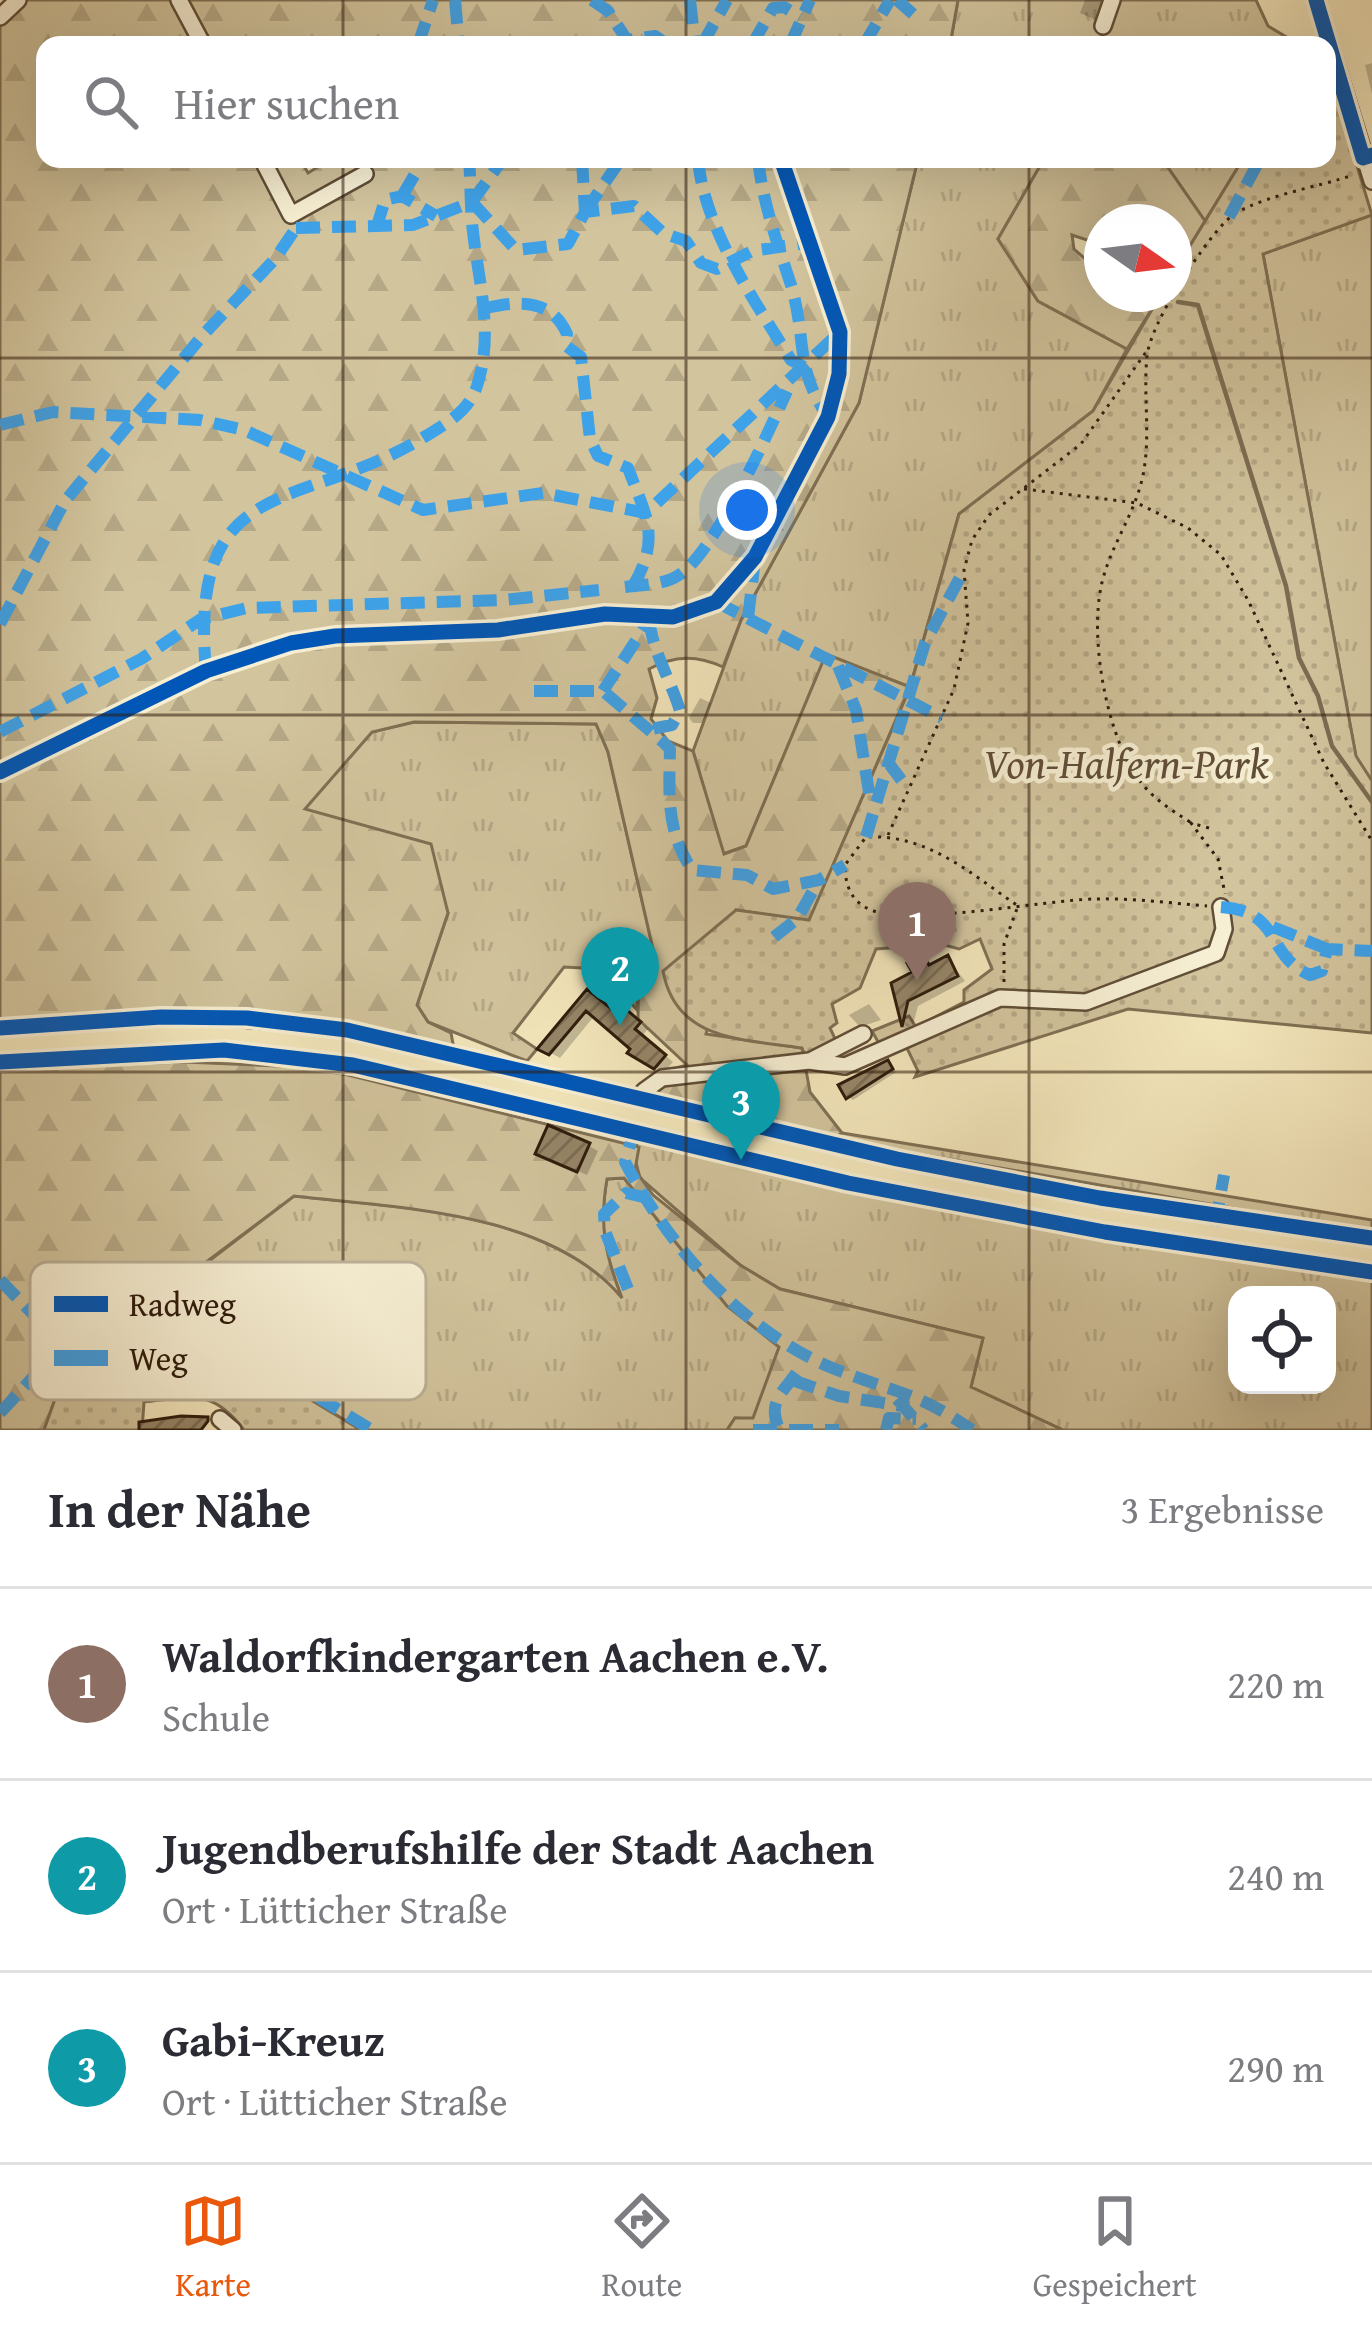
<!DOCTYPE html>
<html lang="de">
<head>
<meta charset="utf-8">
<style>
	:root { --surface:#fff; --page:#f7f7f7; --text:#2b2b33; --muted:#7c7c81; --line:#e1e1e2; --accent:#ea580c }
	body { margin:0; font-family:"Gentium Book Plus",serif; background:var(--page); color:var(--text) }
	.controls { position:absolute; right:36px; bottom:36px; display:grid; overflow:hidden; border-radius:24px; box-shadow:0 12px 48px #0002 }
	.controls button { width:108px; height:108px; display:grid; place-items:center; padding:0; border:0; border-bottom:3px solid var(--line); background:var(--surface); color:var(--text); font:60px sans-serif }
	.compass { position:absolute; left:1084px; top:204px; width:108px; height:108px; border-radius:50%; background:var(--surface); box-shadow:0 12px 48px #0002; rotate:104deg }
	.you { position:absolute; left:747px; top:510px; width:42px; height:42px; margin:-30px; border:9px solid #fff; border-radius:50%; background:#1a73e8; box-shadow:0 0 0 18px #1a73e833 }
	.badge { display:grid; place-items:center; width:78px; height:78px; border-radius:50%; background:var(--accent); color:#fff; font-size:39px; font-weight:700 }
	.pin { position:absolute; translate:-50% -99px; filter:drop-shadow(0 3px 6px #0008) }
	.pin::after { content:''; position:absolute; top:63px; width:42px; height:36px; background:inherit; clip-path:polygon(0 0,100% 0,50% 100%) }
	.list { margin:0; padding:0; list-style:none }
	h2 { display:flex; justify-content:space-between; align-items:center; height:156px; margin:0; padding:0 48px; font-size:51px }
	h2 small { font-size:39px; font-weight:400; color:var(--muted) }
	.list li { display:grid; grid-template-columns:78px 1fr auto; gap:36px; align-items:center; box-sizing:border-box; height:192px; padding:0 48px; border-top:3px solid var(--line) }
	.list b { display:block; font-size:45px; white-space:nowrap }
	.list p { margin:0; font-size:39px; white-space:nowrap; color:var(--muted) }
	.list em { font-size:39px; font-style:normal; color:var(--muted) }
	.icon { flex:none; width:66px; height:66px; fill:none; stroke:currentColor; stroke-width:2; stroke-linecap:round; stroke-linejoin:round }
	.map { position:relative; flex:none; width:1372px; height:1430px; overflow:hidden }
	.search { position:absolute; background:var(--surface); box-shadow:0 12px 48px #0002; left:36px; right:36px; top:36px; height:132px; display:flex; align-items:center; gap:30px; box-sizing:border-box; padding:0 42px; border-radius:24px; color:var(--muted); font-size:45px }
	.sheet { height:732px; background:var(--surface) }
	nav { display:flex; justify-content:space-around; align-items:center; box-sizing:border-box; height:168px; border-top:3px solid var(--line); background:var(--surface); font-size:33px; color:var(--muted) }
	nav a { display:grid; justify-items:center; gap:6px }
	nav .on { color:var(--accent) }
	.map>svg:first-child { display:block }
</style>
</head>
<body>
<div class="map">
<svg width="1372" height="1430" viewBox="0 0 1372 1430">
	<defs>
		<pattern id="grass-tufts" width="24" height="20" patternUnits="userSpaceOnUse" patternTransform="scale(3)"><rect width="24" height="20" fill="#d2c49d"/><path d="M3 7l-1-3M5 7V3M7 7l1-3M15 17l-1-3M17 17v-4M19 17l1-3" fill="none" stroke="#b5a886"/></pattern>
		<pattern id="forest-firs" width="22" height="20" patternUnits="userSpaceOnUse" patternTransform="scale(3)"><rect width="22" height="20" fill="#d2c49d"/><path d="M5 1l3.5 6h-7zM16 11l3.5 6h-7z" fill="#b5a886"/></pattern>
		<pattern id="park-dots" width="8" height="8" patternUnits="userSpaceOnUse" patternTransform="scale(3)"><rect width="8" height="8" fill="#d2c49d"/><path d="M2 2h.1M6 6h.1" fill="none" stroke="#b5a886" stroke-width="1.8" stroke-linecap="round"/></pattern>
		<pattern id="building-hatch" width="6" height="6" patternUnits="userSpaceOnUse" patternTransform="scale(3)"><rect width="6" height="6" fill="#958567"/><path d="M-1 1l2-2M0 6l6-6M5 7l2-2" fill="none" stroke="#7a6c53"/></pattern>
	</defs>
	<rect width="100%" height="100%" fill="#f3e6bb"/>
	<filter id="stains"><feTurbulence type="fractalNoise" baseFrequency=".00167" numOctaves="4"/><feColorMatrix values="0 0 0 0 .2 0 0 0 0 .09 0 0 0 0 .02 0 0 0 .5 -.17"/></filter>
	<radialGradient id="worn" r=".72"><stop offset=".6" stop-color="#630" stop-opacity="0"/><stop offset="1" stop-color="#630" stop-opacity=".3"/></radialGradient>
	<path fill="url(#grass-tufts)" stroke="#807054" stroke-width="3" fill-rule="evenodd" d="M958,0H1256L1268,26L1300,45H950Z
		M918,159H1044L998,239L1038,301L1127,349L1093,411L959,514L910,687L826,655L746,846L723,854L693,751L741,620L859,403Z
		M1162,159H1243L1205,221Z
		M1372,215V781L1356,757L1263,254Z
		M414,722L596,724L608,752L653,949L639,961L637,1010L601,969L564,967L513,1033L537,1049L527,1061L428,1022L417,1005L448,913L304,809L372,732Z
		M842,1133L1372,1220V1232L833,1139Z
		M639,1136L905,1199L1100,1237L1372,1277V1430H1063L971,1387L983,1338L780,1289L740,1265L640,1178L634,1155ZM1237,1295H1327V1385H1237Z
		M624,1178L727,1306L780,1347L753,1419L735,1418L727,1430H361L291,1388L190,1358H82L294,1196C404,1208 536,1210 620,1293C604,1251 599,1222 607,1179Z"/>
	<path fill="url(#forest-firs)" stroke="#807054" stroke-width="3" d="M12,0H958L950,45H45V159H300L308,173L331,159H918L859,403L741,620L723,667C697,655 675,655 649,669L657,698L651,719L668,741L693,751L724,854L746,846L826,654L910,687L809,921L736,910L706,1034L802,1048L810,1092L842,1133L833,1139L635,1094L652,1075L687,1065L638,1019L639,961L653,949L608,752L596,724L414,722L372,732L305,809L431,844L448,913L417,1005L428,1022L451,1033L454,1049L356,1026L244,1011L0,1022V17Z
		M1044,159H1162L1205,221L1174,272V222H1102V245L1072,235L1074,249L1091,264L1102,294L1119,306L1137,294H1161L1127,349L1038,301L998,239Z
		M184,1062L303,1067L348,1075L639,1147L635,1170L653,1195L740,1265L780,1289L983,1338L971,1387L1063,1430H727L735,1418H753L779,1347L727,1306L624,1178L607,1179C599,1225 605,1255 622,1298C550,1211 397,1208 294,1196L73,1362L85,1366L82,1374L66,1369L44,1430H0V1069Z"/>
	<path fill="url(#park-dots)" stroke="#807054" stroke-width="3" d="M1327,68L1372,215L1263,254L1356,756L1372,781V1033L1128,1009L915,1077L918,1071L906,1046L886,1056L872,1031L909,1016L916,1027L964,1002V990L992,969L980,939L959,949L941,944L876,949L860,988L832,1004L837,1023L830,1028L837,1043L807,1060L802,1048C744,1039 676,1042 663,971L736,910L809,920L910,688L959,514L1093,411L1161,294H1174V272L1243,159H1327Z
		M149,1362L189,1365L291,1388L361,1430H244C212,1388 192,1397 144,1402L142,1430H44L66,1368L82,1373L85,1366Z"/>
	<path fill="#0003" d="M1085,0H1112L1102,23L1080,13Z
		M1372,63V94L1365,65Z
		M700,698L711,703L702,723H693L689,718Z
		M923,958L933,964L948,959L965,981L918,1006L912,1029L905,1025L895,984L916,974Z
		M588,992L648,1029L642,1036L673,1062L664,1072L632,1052L635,1049L595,1015L560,1058L542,1048Z
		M869,1004L881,1020L860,1027L849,1015Z
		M888,1063L896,1072L853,1100L848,1097Z
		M589,1146L598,1151L587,1175L548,1158Z"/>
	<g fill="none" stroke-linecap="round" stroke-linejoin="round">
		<path stroke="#7c6c52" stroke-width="4.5" d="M1148,294L1157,301
			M1178,302L1198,305L1286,586L1299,658L1318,696L1332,746L1372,802"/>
	</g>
	<path fill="url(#building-hatch)" stroke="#2f1c0c" stroke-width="3" d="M923,955L929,965L948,955L958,976L908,1001L902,1027L891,983L912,972L907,963Z
		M587,989L614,1011L620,1004L641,1022L635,1029L666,1055L654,1069L627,1053L630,1049L586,1011L549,1055L537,1049Z
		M888,1060L893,1069L846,1099L838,1085Z
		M548,1125L590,1143L577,1172L535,1154Z
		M181,1416L208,1417V1421L201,1430H139V1422Z"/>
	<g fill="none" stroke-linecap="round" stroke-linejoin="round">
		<g stroke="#604e38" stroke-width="20">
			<path id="minor" d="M179,0L203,45
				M1316,0L1372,181
				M0,17L18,0
				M1103,26L1112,0
				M262,159L291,215L365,174
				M812,1060L863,1034
				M639,1116L644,1091L662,1078L809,1061L845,1066L1000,998L1086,1002L1216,953L1224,929L1221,907
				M220,1419L233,1430"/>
		</g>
		<g stroke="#2f1c0c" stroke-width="22">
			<path id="major" d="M0,1044L185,1033L352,1047L923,1182L1109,1216L1372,1255"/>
		</g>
		<path stroke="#2f1c0c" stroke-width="3" stroke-dasharray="3 6" stroke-linecap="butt" d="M1024,489L1137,503L1188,528L1221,555L1248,600L1324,763L1372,841
			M1190,822C1168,808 1149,796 1135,774C1106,729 1090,640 1101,587C1109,547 1135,515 1143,475C1151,436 1143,396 1147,356C1151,322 1201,247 1225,222C1247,198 1320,187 1353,175
			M1209,828L1191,823L1218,859L1225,894
			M888,835L954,689L968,623L964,570L972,540L989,515L1081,444L1146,352
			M1004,982V944L1018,906C970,873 928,834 866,837L845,865C845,885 851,902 871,910C912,926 1044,900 1095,899C1132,898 1170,903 1207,906"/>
		<use href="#minor" stroke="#f7efd3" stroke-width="15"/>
		<use href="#major" stroke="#f3e6bb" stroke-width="18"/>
		<path stroke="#3ea2e9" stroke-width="12" stroke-dasharray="24 12" stroke-linecap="butt" d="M455,0L459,45
			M592,0L608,11L627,40L655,36L668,45
			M690,0L695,45
			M897,0L913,14
			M202,42L219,45
			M418,45L433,0
			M702,45L727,0
			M752,45L773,8L784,7L800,17
			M790,45L810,0
			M864,45L890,0
			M582,159L585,212
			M698,159C704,229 755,301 791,360L804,367
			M758,159C763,204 777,242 791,285C807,338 794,368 828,417
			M402,196L424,159
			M472,202L516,250L568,244L585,212L634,206L663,233L686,241L701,263L717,269L752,251L806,243
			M585,212L621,159
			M1229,217L1260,159
			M296,228L413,225L472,202L503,159
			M376,229L385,200L402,196L436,216
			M486,308C518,301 551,298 567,334L565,345L581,357L590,439L598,456L628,468C645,514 662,537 633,586
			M0,425L53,412L200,420L244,430L423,510L543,493L646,513L840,332
			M625,587C642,585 664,585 679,575C715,552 768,433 787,391
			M716,602L942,718
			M748,618L755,559
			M650,619C649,644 672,683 680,711L672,725L651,729
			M0,624L65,501L203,335L275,259L296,228
			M838,666L856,710L871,805
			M206,671C188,469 299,514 426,436C447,423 469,411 477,386C494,334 479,284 473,232C470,208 471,183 469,159
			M534,691H603L663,742L670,749C669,796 666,830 692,870L747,875L773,889L819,880L845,865
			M603,691L650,619
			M0,732L141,659L201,619L247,608L503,600L599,590
			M887,761L908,789
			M866,837L925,643L964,570
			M1221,907C1284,912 1264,955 1310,975L1322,971L1327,949L1372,951
			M1273,927L1327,949
			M774,937L797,919L819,880
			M636,1125L625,1162C671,1251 750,1340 848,1374C904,1395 920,1394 972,1430
			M1215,1226L1224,1175
			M0,1280L81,1364L156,1357L293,1382L372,1430
			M628,1289L605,1231L604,1214L626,1193L643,1197
			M792,1380L839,1396L909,1407
			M897,1399L924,1430
			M0,1413L60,1348
			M778,1426C767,1400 786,1390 799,1369
			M753,1430H839
			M886,1430L889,1418L916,1419"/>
		<g stroke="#f7efd3" stroke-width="22">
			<path id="cycleway" d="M1316,0L1363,158L1372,155
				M0,772L206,671L291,643L335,636L498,630L605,614L673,617L716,602L755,557L828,417L839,374L840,332L781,159
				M0,1028L161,1017L247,1018L347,1030L897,1159L1100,1198L1372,1238
				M0,1062L224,1050L353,1065L848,1183L1105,1232L1372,1272"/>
		</g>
		<use href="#cycleway" stroke="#0057b8" stroke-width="15"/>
	</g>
	<path fill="none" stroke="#2f1c0c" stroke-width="3" stroke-opacity="0.55" d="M343,0V45M686,0V45M1029,0V45M343,159V1430M686,159V1430M1029,159V1430M0,358H1372M0,715H1372M0,1072H1372"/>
	<g text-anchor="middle" stroke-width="9" stroke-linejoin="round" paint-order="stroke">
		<g font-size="42" font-style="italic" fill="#604e38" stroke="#f7efd3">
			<text x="1126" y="778">Von-Halfern-Park</text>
		</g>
	</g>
	<rect x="30" y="1262" width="396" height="138" rx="18" fill="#f7efd3" stroke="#bbb097" stroke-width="3"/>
	<rect x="54" y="1296" width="54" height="16" fill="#0057b8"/>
	<rect x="54" y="1350" width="54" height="16" fill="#3ea2e9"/>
	<g font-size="33" fill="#2f1c0c">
		<text x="129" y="1316">Radweg</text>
		<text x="129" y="1370">Weg</text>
	</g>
	<rect width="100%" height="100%" filter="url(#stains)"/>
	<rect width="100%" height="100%" fill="url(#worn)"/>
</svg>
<div class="controls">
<button><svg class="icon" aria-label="locate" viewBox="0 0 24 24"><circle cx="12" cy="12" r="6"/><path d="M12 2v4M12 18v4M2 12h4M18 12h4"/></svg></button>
</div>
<svg class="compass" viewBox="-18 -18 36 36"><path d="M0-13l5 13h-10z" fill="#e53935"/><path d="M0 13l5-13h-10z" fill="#7c7c81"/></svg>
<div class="you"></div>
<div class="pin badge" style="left:917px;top:981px;background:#8d6e63">1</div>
<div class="pin badge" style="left:620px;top:1026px;background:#0f9aa8">2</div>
<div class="pin badge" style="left:741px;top:1160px;background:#0f9aa8">3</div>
<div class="search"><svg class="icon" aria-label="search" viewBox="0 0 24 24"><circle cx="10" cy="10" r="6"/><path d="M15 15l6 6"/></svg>Hier suchen</div>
</div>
<section class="sheet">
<h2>In der Nähe<small>3 Ergebnisse</small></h2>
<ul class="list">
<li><span class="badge" style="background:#8d6e63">1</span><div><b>Waldorfkindergarten Aachen e.V.</b><p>Schule</p></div><em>220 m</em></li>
<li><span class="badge" style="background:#0f9aa8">2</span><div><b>Jugendberufshilfe der Stadt Aachen</b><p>Ort · Lütticher Straße</p></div><em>240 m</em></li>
<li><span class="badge" style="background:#0f9aa8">3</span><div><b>Gabi-Kreuz</b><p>Ort · Lütticher Straße</p></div><em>290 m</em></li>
</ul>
</section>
<nav>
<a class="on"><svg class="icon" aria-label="map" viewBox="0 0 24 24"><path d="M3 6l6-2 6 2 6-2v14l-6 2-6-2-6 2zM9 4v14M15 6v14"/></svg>Karte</a>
<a><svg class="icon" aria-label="directions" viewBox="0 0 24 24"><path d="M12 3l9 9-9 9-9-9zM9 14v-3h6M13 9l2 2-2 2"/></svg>Route</a>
<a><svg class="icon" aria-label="saved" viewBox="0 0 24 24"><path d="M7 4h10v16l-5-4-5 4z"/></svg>Gespeichert</a>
</nav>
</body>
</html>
